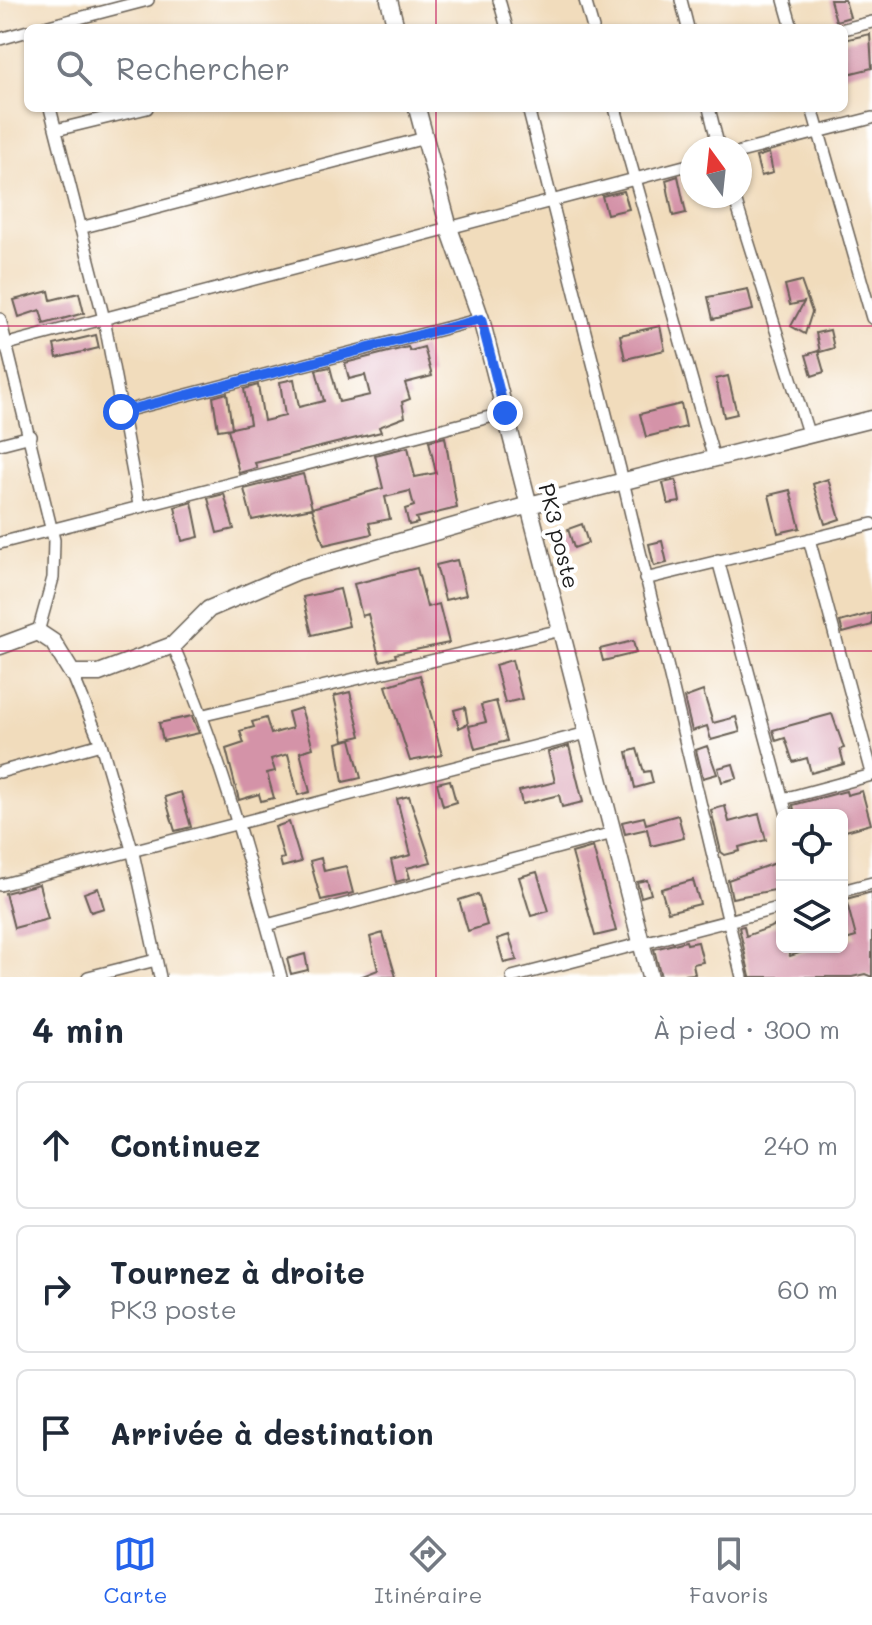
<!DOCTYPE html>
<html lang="fr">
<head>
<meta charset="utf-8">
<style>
	:root { --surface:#fff; --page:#f6f6f7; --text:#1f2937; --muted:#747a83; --line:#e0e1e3; --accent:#2563eb }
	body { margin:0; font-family:Mali,sans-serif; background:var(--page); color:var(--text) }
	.controls { position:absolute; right:24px; bottom:24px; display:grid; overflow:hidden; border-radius:12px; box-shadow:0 2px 6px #0004 }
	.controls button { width:72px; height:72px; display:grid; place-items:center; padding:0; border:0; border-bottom:2px solid var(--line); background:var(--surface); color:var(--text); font:40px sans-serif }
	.compass { position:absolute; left:680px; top:136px; width:72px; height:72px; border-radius:50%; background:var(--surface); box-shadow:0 2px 6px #0004; rotate:345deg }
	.stop { position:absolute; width:24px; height:24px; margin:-18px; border:6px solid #2563eb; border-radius:50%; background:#fff }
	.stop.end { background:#2563eb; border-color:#fff; box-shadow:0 2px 8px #0008 }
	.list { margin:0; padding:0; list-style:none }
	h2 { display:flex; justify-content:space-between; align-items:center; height:104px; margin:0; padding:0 32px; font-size:34px }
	h2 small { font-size:26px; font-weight:400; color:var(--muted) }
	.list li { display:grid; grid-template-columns:52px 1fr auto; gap:24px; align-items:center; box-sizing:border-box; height:128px; margin:0 16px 16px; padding:0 16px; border:2px solid var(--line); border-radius:12px }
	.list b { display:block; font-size:30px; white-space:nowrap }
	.list p { margin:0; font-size:26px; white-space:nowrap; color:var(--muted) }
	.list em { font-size:26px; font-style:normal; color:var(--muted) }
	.icon { flex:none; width:44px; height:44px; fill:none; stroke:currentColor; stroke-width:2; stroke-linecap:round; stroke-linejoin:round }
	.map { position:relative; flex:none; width:872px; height:977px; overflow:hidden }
	.search { position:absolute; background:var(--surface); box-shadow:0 2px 6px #0004; left:24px; right:24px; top:24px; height:88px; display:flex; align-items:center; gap:20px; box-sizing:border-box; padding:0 28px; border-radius:12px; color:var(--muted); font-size:30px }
	.sheet { height:536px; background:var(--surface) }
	nav { display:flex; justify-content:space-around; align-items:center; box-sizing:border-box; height:112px; border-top:2px solid var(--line); background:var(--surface); font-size:22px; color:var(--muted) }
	nav a { display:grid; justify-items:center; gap:4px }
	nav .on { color:var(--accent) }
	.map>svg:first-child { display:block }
</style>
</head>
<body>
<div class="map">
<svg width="872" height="977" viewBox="0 0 872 977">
	<rect width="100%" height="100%" fill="#fff"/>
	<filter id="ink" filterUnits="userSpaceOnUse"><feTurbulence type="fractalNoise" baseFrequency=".0125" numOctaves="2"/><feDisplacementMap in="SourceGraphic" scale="16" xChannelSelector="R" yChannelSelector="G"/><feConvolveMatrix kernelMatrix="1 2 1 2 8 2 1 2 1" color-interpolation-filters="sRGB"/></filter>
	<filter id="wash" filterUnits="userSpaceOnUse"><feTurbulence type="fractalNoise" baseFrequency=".006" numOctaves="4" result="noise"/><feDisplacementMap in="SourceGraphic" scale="32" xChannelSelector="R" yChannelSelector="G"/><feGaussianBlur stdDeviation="1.8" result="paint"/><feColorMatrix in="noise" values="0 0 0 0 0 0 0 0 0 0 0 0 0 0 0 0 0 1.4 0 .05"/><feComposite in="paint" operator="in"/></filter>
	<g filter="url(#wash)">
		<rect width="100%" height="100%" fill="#f1dcbc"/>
		<g id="blocks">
			<path fill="#d493a8" d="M830,0H845L850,17L836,21Z
				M870,34L872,68L844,75V40Z
				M769,153L773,173L761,176L756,157Z
				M678,176L686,213L673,216L666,180Z
				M624,191L629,209L607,214L602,196Z
				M801,281L812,312L805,334L791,326L804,302L790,305L785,285Z
				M748,289L753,310L713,319L708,297Z
				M49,291L51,300L79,293L84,313L44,324L40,310L19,317L14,300Z
				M660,326L665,350L625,359L620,335Z
				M830,330L834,348L820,352L816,333Z
				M96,335L99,348L57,358L54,345Z
				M408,347L410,351L424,347L432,376L405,383L410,399L402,402L405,417L379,427L381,432L255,463L257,468L239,473L228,429L250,424L244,389L258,385L264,421L285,416L280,382L294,379L299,407L324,401L316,370L330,367L339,402L370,395L365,375L349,379L345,363Z
				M818,351L824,372L812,376L806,355Z
				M728,376L737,414L724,417L716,379Z
				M227,393L232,428L218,430L213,397Z
				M681,404L686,427L646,437L640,414Z
				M445,437L457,508L416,518L418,523L409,525L405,509L414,506L410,491L385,497L390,519L369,523L372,534L324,545L312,508L383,488L375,455L408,447L415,477L436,473L429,441Z
				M303,474L312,508L252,520L244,489Z
				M828,479L840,519L825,524L813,484Z
				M676,480L680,502L668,504L663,483Z
				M790,490L800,528L778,533L769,495Z
				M224,494L234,529L217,533L208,498Z
				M192,502L199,537L182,541L175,507Z
				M582,524L588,543L574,548L568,529Z
				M662,541L667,563L654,566L649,544Z
				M457,560L466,595L445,600L436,565Z
				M417,568L427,607L439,604L449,643L395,654L396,657L380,661L368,614L362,616L354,584Z
				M340,589L349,626L312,635L303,597Z
				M872,613V625L843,633L840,622Z
				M633,641L636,653L603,661L600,649Z
				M512,660L522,699L505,703L495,665Z
				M420,675L442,755L410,761L386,686Z
				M703,691L713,723L736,717L740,732L711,740L707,726L692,731L684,698Z
				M350,692L361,736L344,740L334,696Z
				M496,701L507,741L475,749L469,726L486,722L481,705Z
				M465,707L468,724L459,728L454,710Z
				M301,708L313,748L300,752L310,792L298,795L288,754L271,759L275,771L267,773L274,798L261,801L259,794L239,800L226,749L244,743L240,731L254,727L252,722L266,718L271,734L292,728L288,712Z
				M832,714L844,748L840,749L844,764L811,773L807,758L793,762L785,738L776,741L773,730Z
				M192,716L199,733L163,741L159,723Z
				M351,739L361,778L343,782L337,743Z
				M569,746L583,802L562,807L559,795L522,804L519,791L555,782L548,752Z
				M707,746L717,774L703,778L696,750Z
				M637,749L644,772L650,771L653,783L635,788L627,752Z
				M733,764L737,778L722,782L718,768Z
				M450,780L456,802L443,806L437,783Z
				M846,791L847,795L862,791L871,824L842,832V815H795L793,805Z
				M181,792L191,827L175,831L165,797Z
				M409,796L431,862L407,868L410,878L396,882L391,860L411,855L397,799Z
				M725,806L729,822L759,814L766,840L739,847L740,851L725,855L721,852L711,810Z
				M678,815L684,838L651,846L647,829L625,834L622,822L644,817L646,824Z
				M289,822L301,862L282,867L280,859L284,858L275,827Z
				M593,847L616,931L595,936L572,853Z
				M321,858L324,871L346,866L353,893L321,900L310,861Z
				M775,863L780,889L732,898L728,880Z
				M537,872L549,911L531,916L519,877Z
				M647,880L651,894L641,897L637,882Z
				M693,880L700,904L668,912L661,889Z
				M39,884L48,919L14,928L5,893Z
				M98,888L104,908L91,912L84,893Z
				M872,892V977L865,974L852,977H750L739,927L744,926L746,936L782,923V947H787L790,956L818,947H842V941L856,937L846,899Z
				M478,894L487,925L468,931L459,900Z
				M383,933L396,977H360L378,970L370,937Z
				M509,935L517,960L504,963L497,939Z
				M686,941L687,944L698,942L703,962L693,964L695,974L661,977L654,949Z
				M305,954L308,970L291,974L287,959Z"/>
		</g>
	</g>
	<g filter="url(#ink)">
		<use href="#blocks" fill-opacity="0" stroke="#675f54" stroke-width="2"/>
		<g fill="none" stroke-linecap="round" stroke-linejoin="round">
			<g stroke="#675f54" stroke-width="14">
				<path id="street" d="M499,0L507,28
					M585,0L593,28
					M681,0L688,28
					M784,0L792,28
					M41,28L148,0
					M844,29L872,22
					M0,39L28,31
					M50,108L104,319L139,505
					M528,108L623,481L742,977
					M615,108L714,459
					M709,108L719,148
					M812,108L872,318
					M56,130L147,108
					M740,152L872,118
					M734,196L809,436
					M80,228L425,138
					M0,319L54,540L53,578L38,632
					M0,346L692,164
					M121,412L481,319
					M0,444L31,436
					M809,539L872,773
					M0,543L505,413
					M718,560L787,815
					M645,579L872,524
					M173,645C220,752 250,864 281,977
					M72,673L101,744L133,853L160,977
					M204,715L561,630
					M0,772L101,744
					M783,799L872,775
					M0,885L587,733
					M842,891L872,883
					M267,925L613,833
					M88,977L156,960
					M512,977L782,907"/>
			</g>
			<g stroke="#675f54" stroke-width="19">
				<path id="secondary" d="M389,0L396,28
					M417,108L449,228L481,319L650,977
					M0,646L38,632L53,642L72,673H99L173,645L209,609L298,571L529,505L872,419"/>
			</g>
			<use href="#street" stroke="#fff" stroke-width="11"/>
			<use href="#secondary" stroke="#fff" stroke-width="16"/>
		</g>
	</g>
	<g fill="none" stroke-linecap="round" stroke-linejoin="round" filter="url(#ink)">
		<path stroke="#2563eb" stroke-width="10" d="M121,412L481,319L505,413"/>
	</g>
	<path fill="none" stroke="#c2185b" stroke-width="2" stroke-opacity="0.55" d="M436,0V28M436,108V977M0,326H872M0,651H872"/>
	<g text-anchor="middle" stroke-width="8" stroke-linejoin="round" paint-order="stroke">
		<g font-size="22" fill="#1c1c1c" stroke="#fff">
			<text transform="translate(559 536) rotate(76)" y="8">PK3 poste</text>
		</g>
	</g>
</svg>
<div class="controls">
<button><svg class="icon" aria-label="locate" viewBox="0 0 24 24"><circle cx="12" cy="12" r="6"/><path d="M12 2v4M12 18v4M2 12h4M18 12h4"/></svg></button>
<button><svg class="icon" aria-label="layers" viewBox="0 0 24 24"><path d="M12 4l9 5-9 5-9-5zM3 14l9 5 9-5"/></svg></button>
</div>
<svg class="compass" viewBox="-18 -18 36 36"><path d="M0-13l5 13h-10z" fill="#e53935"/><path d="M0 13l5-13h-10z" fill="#747a83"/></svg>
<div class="stop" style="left:121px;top:412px"></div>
<div class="stop end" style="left:505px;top:413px"></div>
<div class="search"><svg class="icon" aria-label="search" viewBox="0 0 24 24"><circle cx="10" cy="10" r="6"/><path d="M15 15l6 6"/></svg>Rechercher</div>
</div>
<section class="sheet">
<h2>4 min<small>À pied · 300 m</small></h2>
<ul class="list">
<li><svg class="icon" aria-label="ahead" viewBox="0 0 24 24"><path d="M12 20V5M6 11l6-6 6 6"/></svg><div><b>Continuez</b></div><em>240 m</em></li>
<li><svg class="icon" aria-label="right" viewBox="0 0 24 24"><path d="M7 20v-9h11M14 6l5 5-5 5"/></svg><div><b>Tournez à droite</b><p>PK3 poste</p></div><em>60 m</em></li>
<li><svg class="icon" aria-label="arrive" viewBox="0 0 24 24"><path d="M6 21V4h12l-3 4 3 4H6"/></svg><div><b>Arrivée à destination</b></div></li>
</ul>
</section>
<nav>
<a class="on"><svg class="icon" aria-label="map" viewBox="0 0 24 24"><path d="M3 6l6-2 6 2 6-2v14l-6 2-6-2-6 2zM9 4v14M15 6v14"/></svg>Carte</a>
<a><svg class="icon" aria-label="directions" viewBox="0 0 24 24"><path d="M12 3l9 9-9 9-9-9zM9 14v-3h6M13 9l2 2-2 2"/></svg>Itinéraire</a>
<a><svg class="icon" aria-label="saved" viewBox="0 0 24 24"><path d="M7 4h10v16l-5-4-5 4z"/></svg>Favoris</a>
</nav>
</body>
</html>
